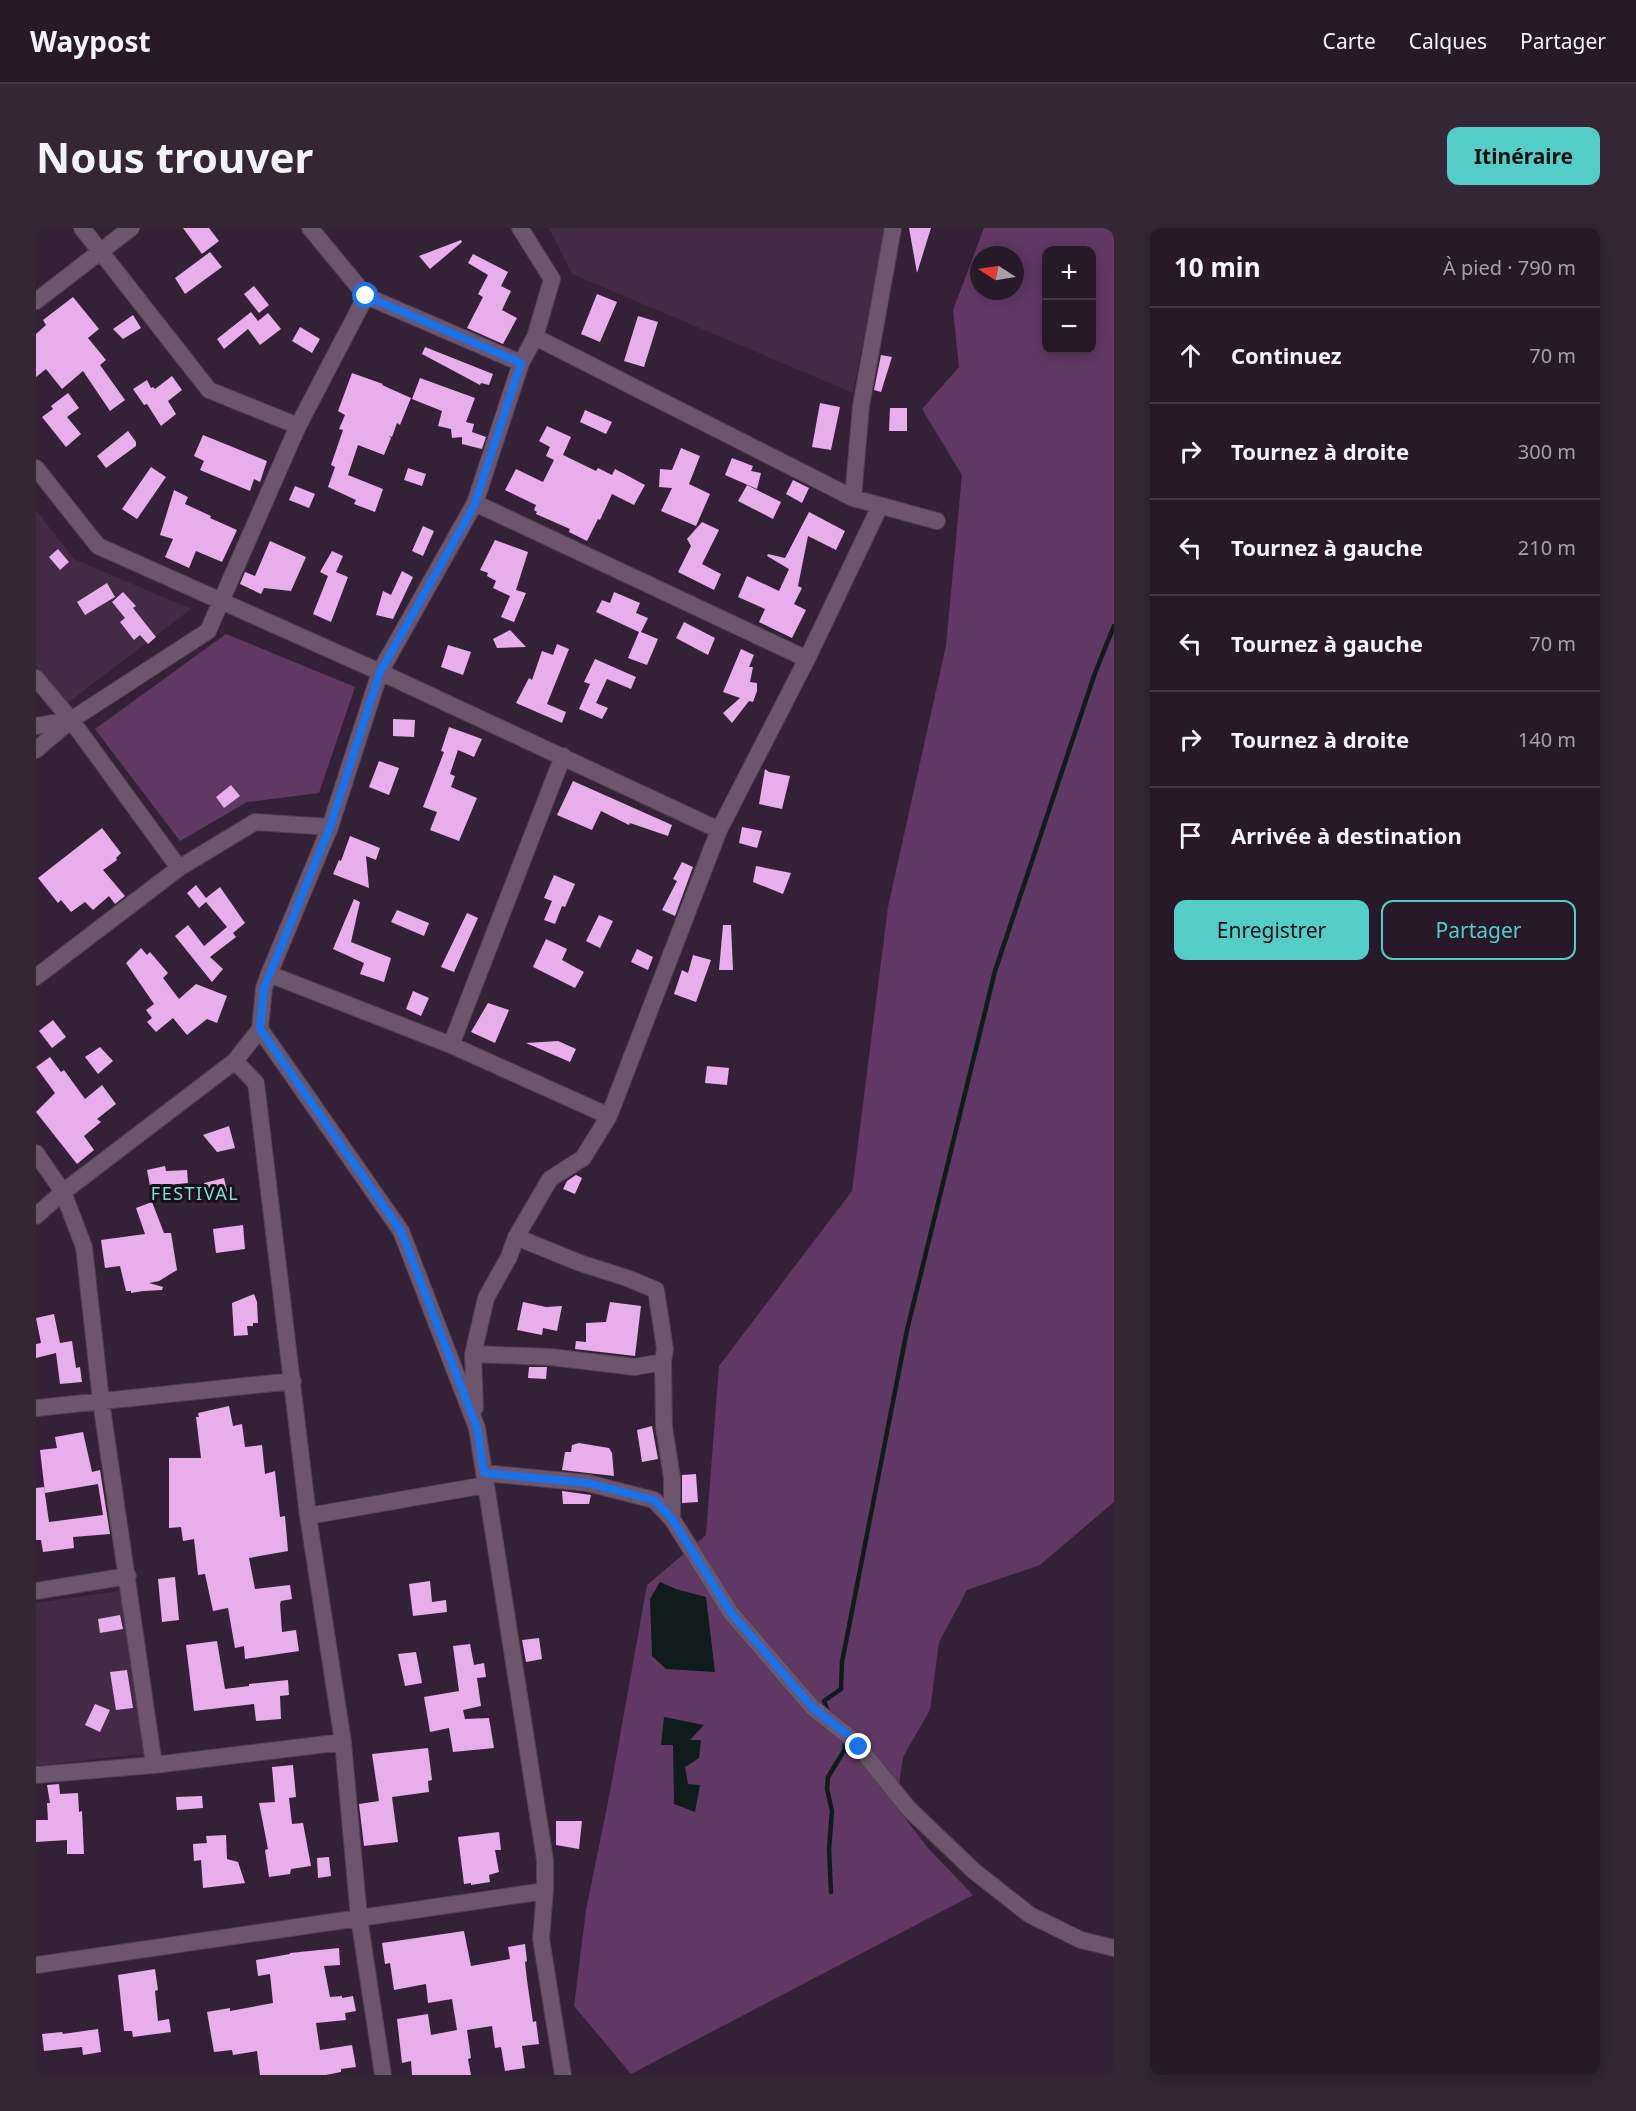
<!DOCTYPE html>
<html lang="fr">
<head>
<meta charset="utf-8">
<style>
	:root { --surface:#281929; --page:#342635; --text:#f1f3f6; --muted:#a5a0a8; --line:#443846; --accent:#54cdc8 }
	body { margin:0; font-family:"Noto Sans",sans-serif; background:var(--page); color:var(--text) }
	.controls { position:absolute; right:18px; top:18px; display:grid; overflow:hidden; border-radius:12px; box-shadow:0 3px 15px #0003 }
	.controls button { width:54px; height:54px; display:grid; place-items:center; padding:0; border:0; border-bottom:2px solid var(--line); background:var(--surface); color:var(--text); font:30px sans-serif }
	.compass { position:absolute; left:934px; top:18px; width:54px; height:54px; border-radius:50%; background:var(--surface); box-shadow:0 3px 15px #0003; rotate:282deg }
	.stop { position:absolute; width:18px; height:18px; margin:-14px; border:4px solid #1a73e8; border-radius:50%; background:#fff }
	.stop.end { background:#1a73e8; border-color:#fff; box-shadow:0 2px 6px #0008 }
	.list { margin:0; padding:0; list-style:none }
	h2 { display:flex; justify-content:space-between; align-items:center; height:78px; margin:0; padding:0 24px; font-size:26px }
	h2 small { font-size:20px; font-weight:400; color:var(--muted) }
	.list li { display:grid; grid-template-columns:39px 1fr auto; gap:18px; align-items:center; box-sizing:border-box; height:96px; padding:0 24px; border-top:2px solid var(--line) }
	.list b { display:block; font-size:22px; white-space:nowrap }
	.list em { font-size:20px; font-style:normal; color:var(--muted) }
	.actions { display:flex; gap:12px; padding:18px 24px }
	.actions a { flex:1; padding:14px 0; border:2px solid var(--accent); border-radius:12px; text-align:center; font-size:21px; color:var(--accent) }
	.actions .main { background:var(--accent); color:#111 }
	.icon { flex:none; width:33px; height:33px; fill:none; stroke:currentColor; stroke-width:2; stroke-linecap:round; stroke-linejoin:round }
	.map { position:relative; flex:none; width:1078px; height:1847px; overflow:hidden; border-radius:12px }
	header { display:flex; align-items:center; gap:36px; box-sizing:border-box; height:84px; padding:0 30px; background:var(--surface); border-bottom:2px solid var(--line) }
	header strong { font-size:28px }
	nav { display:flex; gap:33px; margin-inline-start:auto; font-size:21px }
	.intro { display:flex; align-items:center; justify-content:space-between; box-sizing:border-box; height:144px; padding:0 36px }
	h1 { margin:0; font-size:42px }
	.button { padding:15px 27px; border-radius:12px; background:var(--accent); color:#111; font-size:21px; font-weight:700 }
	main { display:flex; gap:36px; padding:0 36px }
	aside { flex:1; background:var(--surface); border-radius:12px; box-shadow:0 3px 15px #0003 }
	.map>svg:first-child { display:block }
</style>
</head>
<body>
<header>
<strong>Waypost</strong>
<nav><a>Carte</a><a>Calques</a><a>Partager</a></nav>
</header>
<div class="intro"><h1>Nous trouver</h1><a class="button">Itinéraire</a></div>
<main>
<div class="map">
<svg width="1078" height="1847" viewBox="0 0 1078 1847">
	<rect width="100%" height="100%" fill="#352137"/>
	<path fill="#432a45" d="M513,0H849L817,165L536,46Z
		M0,282L38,331L155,381L29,477L0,437Z
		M90,1362L112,1525L0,1538V1375Z"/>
	<path fill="#613864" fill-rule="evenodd" d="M948,0H1078V1274L1004,1337L931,1362L903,1414L894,1482L867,1529L860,1578L891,1619L937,1667L595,1846L538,1778L550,1682L574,1564L611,1357L670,1307L683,1138L816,963L852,679L910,418L926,247L886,181L923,139L917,82ZM1011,22H1056V122H1011ZM943,27H979V63H943Z
		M190,406L319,459L283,565L211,574L144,613L59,501Z"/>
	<path fill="#0e1d1c" d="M624,1354L640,1361L670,1369L679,1444L630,1441L616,1428L614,1371Z
		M628,1489L668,1497L654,1512H665L663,1530L649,1539L652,1556L664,1557L659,1584L638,1576L637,1517H625Z"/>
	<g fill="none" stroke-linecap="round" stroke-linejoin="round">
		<path stroke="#0e1d1c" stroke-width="4.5" d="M793,1486L788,1473L805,1461L806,1434L871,1102L959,743L1059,445L1078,398
			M795,1664L793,1622L796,1583L791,1561L792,1549L809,1521L808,1510"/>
	</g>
	<path fill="#e7aeeb" d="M147,0H173L183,13L166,26Z
		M873,0H895L881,45Z
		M425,12L426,14L394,41L383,28Z
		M174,24L186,39L149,66L139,50Z
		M437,26L472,44L465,58L475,63L466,82L481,90L467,116L431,100L447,69L442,66L452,47L432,35Z
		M218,58L233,77L223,85L208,66Z
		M561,66L581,74L564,114L545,106Z
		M37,69L63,101L52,110L70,132L64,137L89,172L74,183L47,143L26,161L10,141L0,149V106L10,97L7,92Z
		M215,84L222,93L232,85L245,101L224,117L212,101L188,121L181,111Z
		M97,87L105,100L87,111L77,101Z
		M602,88L622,94L608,139L588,133Z
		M264,99L284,111L276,125L256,113Z
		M389,119L457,146L453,157L445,155L444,157L386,126Z
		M845,127L856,129L845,164L838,162Z
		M316,145L347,156L346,157L375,170L364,197L361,195L356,209L353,208L355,210L348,227L322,217L312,247L347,261L339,284L318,276L320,272L292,259L299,239L295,237L307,202L303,201L309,187L302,183Z
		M136,148L146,162L132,173L140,186L125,198L111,176L108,177L97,161L111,152L115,160L117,159L119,161Z
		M384,150L439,170L430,194L438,196L436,204L450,209L446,221L426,216V209L416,210L415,201L402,198L406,183L376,171Z
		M32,165L43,180L31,189L45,206L30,219L6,189L17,181L15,178Z
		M784,175L804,179L795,222L776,219Z
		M854,180H871V203H853Z
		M549,182L576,194L570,206L544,194Z
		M511,198L535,209L527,227L560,243L562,240L576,247L579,241L609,257L598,277L576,266L564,292L562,291L551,313L533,304L534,301L500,286L501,284L498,282L500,277L469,262L480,241L507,254L518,232L510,228L514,219L503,213Z
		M92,203L100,214V218L70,240L61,228Z
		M167,207L231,233L224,254L218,251L214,263L164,242L168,233L158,228Z
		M645,220L664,228L653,256L674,266L660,298L625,283L636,260L623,259L624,241L636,242Z
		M696,230L717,238L715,243L725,245L721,261L689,247Z
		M115,239L130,249L101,291L86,281Z
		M372,240L390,246L386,258L368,252Z
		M757,252L773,260L766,275L750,266Z
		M711,257L745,274L737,291L702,273Z
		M259,258L279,266L273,280L253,272Z
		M138,262L152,269L149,276L175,288L174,290L201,302L186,334L160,323L153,340L129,329L137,311L124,307Z
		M773,284L809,303L800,322L772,308L762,358L766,360L758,376L770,382L756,410L723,394L729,381L702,369L711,348L743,363L753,341L731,328L732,326L749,330Z
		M666,294L683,302L666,336L685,346L678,362L642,344L655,318L651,311Z
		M387,298L398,303L387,328L376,323Z
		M459,312L492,324L480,362L490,365L478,394L465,389L474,368L457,360L460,353L451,348L452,345L444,342Z
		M234,313L270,329L255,363L228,360L225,366L204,356L209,344L219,348Z
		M22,321L33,334L24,342L13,329Z
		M296,323L307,328L300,344L312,349L295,394L277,386L292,348L284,344Z
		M366,343L377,349L357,391L340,387L347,363L355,367Z
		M71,355L79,369L49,387L41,374Z
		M87,364L100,378L97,380L120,409L112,416L104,407L98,412L84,394L89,390L76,374Z
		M578,364L604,375L600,385L612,390L605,404L622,411L611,437L592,430L603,404L560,384L566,372L574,375Z
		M648,394L679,410L672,427L640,410Z
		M474,402L490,419L461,420L457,411Z
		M521,416L533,421L511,476L530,484L526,495L480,475L493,450L496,452L506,423L517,427Z
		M412,417L435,424L427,447L405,439Z
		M705,421L718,427L713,439H717L714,454L721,455V463L717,474L713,473L696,495L687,485L704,470L687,464Z
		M559,431L600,449L595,461L571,451L560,475L572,480L566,491L543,481L554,456L548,454Z
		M357,491L379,492L378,509L357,508Z
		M413,499L446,511L438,529L422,522L414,546L419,548L415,559L441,570L423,613L394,602L401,584L387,579L408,524L405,523Z
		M343,533L363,540L353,567L333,559Z
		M729,541L733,544L754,548L746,581L723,576Z
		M537,553L636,597L632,608L594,595L593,597L565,583L556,602L521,587Z
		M195,557L204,568L188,580L180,569Z
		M706,599L726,603L721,620L703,615Z
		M66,600L85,625L80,630L81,632L67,642L89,668L79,676L73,668L57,682L49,674L35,684L25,672L22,675L2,650Z
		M314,608L344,620L340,632L330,628L333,660L297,646L303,632L305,633Z
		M646,634L657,639L639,688L626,682L641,653L637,651Z
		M720,638L755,645L747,666L717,654Z
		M518,647L539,656L529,679L526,678L519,696L508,692L516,673L508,670Z
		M160,657L170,670L184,659L209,695L197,705L200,709L174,729L187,741L176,754L139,708L152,697L168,718L191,699L170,674L163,680L151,665Z
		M318,671L324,674L315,714L355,730L348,754L324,746L328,735L297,721Z
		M361,682L393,695L388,708L355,694Z
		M431,685L442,690L418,744L405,739Z
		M563,687L577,693L564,720L550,713Z
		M687,697H695L697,742H683Z
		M510,711L531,721L526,732L548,744L539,760L497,739Z
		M105,720L111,727L114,724L132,745L127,750L143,771L160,756L191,768L181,795L171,791L151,807L137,790L120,804L111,794L116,790L110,782L118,776L90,735Z
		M601,721L617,729L612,742L595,734Z
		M657,727L675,732L660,774L638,766L646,742L652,745Z
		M377,763L393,770L385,788L370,781Z
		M452,775L473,782L459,815L435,804Z
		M17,792L30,809L16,820L3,803Z
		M522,813L540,821L534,834L490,815Z
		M64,819L77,833L62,846L49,829Z
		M14,829L25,844L28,842L49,871L66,857L80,876L61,891L65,894L48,908L58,922L41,936L0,884L19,865L0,839Z
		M671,838L693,840L691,857L669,855Z
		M193,898L199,920L181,924L167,907Z
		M129,938L130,943L151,942L152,955L132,957L133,960L115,963L111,942Z
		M540,947L546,950L539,966L527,961L531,953Z
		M188,950L192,967L172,972L168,955Z
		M116,974L128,1005H135L141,1042L123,1053L113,1055L127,1059L126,1062L107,1063L95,1065V1063H90L84,1038L69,1040L65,1012L109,1006L100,980Z
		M207,997L209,1021L180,1025L177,1001Z
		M218,1066L221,1074L222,1095H217V1098H211L212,1107L198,1108L196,1075Z
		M487,1074L510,1079L526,1078L521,1103L507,1100L506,1107L481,1102Z
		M574,1074L605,1078L599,1128L539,1121L540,1113L550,1114V1095L570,1094Z
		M18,1086L24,1115L36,1113L40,1140L44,1139L46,1154L24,1156L20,1125L0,1130V1116L5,1115L0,1090Z
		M493,1139H511L510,1151L492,1150Z
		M193,1178L197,1198L206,1196L209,1219L226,1217L229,1246L239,1243L244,1289L249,1288L252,1323L213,1330L219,1361L254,1357L256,1371L245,1373L244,1376L246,1404L260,1402L263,1423L209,1431L208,1418L199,1420L192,1380L177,1383L169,1346L162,1347L158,1311L147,1313L145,1299L133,1300V1230H165L160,1189H163L162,1185Z
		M616,1198L622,1231L606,1234L601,1202Z
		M47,1204L56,1244L64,1242L74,1306L37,1309L38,1320L7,1324L5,1312H0V1260L8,1259L13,1294L67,1287L62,1256L9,1265L4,1222L21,1220L19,1209Z
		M543,1215L573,1220L576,1225L578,1248L526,1242L529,1224H535L536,1217Z
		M660,1246L662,1274L646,1275V1247Z
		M526,1263L555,1267L553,1276H527Z
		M139,1349L143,1392L126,1394L122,1351Z
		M394,1353L396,1374L410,1372L411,1384L377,1388L373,1356Z
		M84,1387L87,1401L64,1405L62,1391Z
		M503,1410L506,1431L490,1434L486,1412Z
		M181,1413L189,1461L213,1458V1456L252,1452L253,1467L244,1468L245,1491L220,1493L218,1476L158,1483L150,1417Z
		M434,1416L438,1437L448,1435L450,1449L441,1450L445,1478L427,1482L429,1491L453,1490L458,1520L417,1524L413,1500L394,1504L388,1469L423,1463L417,1418Z
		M380,1424L386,1455L369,1458L362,1426Z
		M91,1442L97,1480L80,1482L74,1444Z
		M59,1476L74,1482L64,1504L49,1497Z
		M392,1520L396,1552L392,1553L393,1564L356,1569L362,1614L328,1618L323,1576L343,1573L336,1526Z
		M257,1537L260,1569L253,1570L256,1596L267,1595L275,1638L255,1641L254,1646L233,1649L229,1622L232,1621L223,1575L239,1574L236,1539Z
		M23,1556L24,1566L42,1565L43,1584L46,1583L48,1626H31V1612L0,1614V1592H12L11,1575H14L11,1557Z
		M166,1568L167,1580L141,1582L140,1569Z
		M520,1593H546L543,1621L520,1617Z
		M463,1604L465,1622H459L463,1644L453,1647L454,1654L435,1657V1655L428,1656L422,1609Z
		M190,1607L191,1631L202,1634L209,1655L167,1660L165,1632L158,1633L157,1616L171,1615L170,1608Z
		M293,1629L295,1648L282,1650L281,1630Z
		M428,1703L435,1738L474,1731L472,1719L489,1716L491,1733L489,1734L491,1752L497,1794L500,1793L503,1816L486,1818L489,1840L469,1843L465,1819L459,1820L456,1798L431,1802L435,1830L432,1831L435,1847H376L375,1833L366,1835L361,1791L392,1786L395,1807L421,1802L416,1771L392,1775L390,1756L358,1762L354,1735L349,1736L346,1715Z
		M303,1720L304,1737L288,1738L294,1769L306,1768V1770L317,1768L320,1783L309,1785L310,1792L280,1795L284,1822L316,1817L320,1839L305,1841V1844L290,1847H224L221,1823L197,1827L196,1822L178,1824L171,1784L194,1780V1783L237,1775L234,1746L222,1748L220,1732L254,1726V1725Z
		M119,1741L122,1762L119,1763L122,1793L133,1791L135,1804L97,1809L96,1803H88L82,1747Z
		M62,1801L65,1824L47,1827L46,1819L8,1823L6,1806L26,1804L27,1806Z"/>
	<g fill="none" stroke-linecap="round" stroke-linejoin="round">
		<g stroke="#503f51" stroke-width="18">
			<path id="minor" d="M46,0L173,162L262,198
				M274,0L330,68L485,135
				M0,73L95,0
				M499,109L817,270L901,293
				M0,240L62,318L344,444L683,602
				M817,270L825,178L857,0
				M439,275L771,431
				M0,450L35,492L143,640
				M0,498L34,492
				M0,522L35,492L172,403L262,198L330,68
				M233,746L415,817L573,888
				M0,749L143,640L219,594L294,599
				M224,801L365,1003L441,1200L509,1632V1663L505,1711L527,1847
				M415,817L527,528
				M199,833L220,855L272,1288L307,1514L323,1690L347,1847
				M0,925L27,964L48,1019L65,1173L118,1537
				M0,988L27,964L199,833L224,801L228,760L233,746L294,599L344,444L439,275L485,135L499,109L516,51L484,0
				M480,1009L544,1035L591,1050L620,1062L629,1121L627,1134L628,1199L636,1250V1291
				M437,1126L514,1129L599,1139L627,1134
				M0,1180L257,1153
				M439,1180L437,1126L450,1070L473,1029L480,1009L514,951L547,930L573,888L683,602L771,431L844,278
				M448,1245L552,1255L618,1272L636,1291L695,1385L777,1480L811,1507L823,1519L872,1580L938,1643L994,1687L1045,1712L1078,1720
				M272,1288L450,1257
				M0,1363L92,1348
				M0,1547L118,1537L307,1514
				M0,1737L509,1663"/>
		</g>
		<use href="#minor" stroke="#6c556d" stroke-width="16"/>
	</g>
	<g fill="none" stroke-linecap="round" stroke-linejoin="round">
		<path stroke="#1a73e8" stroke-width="8" d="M330,68L485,135L438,278L344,444L294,599L228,760L224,801L365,1003L441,1200L448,1245L552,1255L618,1272L636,1291L695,1385L777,1480L812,1507L823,1519"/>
	</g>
	<g text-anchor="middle" stroke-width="6" stroke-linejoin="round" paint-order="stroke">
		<g font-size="18" letter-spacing="1.5" fill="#77e2dd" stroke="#180f18">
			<text x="159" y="972">FESTIVAL</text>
		</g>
	</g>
</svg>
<div class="controls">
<button>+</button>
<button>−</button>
</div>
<svg class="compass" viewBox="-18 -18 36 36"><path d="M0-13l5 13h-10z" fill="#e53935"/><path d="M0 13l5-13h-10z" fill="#a5a0a8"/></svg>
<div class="stop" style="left:330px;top:68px"></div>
<div class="stop end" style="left:823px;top:1519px"></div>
</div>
<aside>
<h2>10 min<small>À pied · 790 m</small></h2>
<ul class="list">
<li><svg class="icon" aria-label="ahead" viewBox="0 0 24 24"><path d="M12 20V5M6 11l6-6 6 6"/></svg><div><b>Continuez</b></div><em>70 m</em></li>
<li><svg class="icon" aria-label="right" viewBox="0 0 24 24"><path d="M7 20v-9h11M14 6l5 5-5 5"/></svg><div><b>Tournez à droite</b></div><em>300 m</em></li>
<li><svg class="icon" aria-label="left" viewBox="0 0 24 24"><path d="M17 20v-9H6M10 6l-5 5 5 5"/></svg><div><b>Tournez à gauche</b></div><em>210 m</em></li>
<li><svg class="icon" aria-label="left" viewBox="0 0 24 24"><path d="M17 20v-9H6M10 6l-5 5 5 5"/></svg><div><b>Tournez à gauche</b></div><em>70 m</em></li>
<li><svg class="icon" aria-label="right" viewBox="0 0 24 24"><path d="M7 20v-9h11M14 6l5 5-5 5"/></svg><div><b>Tournez à droite</b></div><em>140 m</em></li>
<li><svg class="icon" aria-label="arrive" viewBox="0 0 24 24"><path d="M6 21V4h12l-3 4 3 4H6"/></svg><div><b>Arrivée à destination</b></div></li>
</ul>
<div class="actions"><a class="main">Enregistrer</a><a>Partager</a></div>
</aside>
</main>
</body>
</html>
